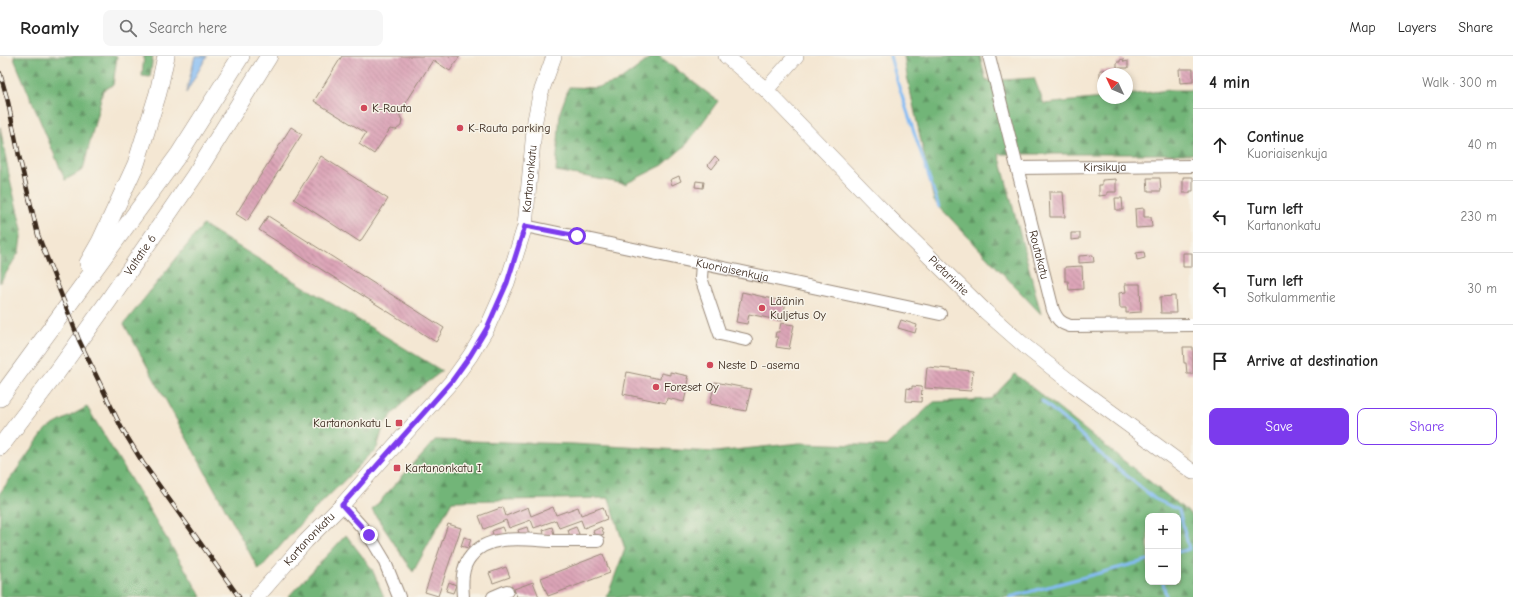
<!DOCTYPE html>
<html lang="en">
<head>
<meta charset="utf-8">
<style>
	:root { --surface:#fff; --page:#f6f6f6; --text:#222; --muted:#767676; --line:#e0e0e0; --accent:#7c3aed }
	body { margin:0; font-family:"Comic Neue",sans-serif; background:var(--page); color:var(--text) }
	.controls { position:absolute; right:12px; bottom:12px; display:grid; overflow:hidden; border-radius:8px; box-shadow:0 2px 6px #0003 }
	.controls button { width:36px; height:36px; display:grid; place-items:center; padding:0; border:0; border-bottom:1px solid var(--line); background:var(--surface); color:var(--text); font:20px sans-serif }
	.compass { position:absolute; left:1097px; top:12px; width:36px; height:36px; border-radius:50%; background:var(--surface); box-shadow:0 2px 6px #0003; rotate:314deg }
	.stop { position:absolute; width:12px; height:12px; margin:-9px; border:3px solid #7c3aed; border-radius:50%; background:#fff }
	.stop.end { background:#7c3aed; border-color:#fff; box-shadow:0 1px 4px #0008 }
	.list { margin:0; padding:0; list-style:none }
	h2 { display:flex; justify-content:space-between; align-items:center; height:52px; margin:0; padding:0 16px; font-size:17px }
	h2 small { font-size:13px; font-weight:400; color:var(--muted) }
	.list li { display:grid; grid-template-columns:26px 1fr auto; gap:12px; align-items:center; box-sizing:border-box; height:72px; padding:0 16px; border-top:1px solid var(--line) }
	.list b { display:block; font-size:15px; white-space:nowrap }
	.list p { margin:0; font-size:13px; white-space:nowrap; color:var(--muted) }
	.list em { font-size:13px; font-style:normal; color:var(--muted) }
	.actions { display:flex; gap:8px; padding:12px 16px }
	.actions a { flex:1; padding:9px 0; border:1px solid var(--accent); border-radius:8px; text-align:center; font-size:14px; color:var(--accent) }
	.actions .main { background:var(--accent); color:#fff }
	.icon { flex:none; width:22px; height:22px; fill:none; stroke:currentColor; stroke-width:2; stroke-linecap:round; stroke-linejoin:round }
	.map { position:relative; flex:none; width:1193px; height:541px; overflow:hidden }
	header { display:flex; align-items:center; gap:24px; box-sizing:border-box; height:56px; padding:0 20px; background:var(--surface); border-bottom:1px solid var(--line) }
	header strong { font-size:19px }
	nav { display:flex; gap:22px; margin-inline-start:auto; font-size:14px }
	.search { width:280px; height:36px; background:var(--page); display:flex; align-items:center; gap:10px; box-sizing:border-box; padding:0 14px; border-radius:8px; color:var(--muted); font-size:15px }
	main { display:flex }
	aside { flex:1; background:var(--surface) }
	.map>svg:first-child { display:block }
</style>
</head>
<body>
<header>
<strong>Roamly</strong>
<div class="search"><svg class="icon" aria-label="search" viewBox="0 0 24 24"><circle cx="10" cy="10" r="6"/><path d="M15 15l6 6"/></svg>Search here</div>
<nav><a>Map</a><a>Layers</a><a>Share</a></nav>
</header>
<main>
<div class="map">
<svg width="1193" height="541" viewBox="0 0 1193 541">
	<defs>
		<pattern id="forest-firs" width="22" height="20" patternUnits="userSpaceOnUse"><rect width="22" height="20" fill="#72b578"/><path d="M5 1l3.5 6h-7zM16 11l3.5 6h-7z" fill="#5f9362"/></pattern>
		<pattern id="building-back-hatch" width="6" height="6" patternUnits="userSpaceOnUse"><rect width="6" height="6" fill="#dca4b7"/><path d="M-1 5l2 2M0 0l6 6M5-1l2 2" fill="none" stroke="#b48694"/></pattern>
	</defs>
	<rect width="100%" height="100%" fill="#f7f3e8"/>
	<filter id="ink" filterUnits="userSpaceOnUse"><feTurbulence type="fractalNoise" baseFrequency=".025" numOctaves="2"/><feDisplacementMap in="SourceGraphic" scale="8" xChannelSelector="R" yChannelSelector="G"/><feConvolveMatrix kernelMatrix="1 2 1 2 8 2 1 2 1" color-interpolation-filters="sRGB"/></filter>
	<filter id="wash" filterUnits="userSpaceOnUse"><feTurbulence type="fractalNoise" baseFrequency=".012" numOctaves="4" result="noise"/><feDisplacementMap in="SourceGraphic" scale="16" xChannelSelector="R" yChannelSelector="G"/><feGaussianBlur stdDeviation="0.9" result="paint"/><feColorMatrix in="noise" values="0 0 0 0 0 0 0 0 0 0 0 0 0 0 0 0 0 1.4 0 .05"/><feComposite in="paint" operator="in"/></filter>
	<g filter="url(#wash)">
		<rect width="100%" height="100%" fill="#f4e7d3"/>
		<path fill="url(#forest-firs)" stroke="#56704b" fill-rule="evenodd" d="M14,0H117L113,29L103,34L83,114L65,124L15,5Z
			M144,0H153L150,21L142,20Z
			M653,0H659L718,45L687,88L663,109L625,128L556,115L560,56L569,31L595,32L618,26Z
			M904,0H980L986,25L1034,22L1044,48L1103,42H1127V39L1169,34H1193V98H999L1041,258L934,145L907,20Z
			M0,71L9,119L22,174L19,196L0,227Z
			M203,169L442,315L409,340L384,368L377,392L299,469L259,514L124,268Z
			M1015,318L1193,460V541H607L625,493L609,442L452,445L413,516L372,454L435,384L573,388L715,396L800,387L886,390L934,346L991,343ZM1148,460H1178V526H1148Z
			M87,351L202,541H0V437L46,373Z
			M346,479L372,513L384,541H288Z"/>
		<path fill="#84bcf4" stroke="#607389" d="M195,0H207L186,37Z"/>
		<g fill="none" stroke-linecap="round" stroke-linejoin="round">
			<path stroke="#84bcf4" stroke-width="3" d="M890,0L898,28L939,151
				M1042,345L1074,372L1103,400L1155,443L1179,454L1189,493L1178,496
				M1163,526L1166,541
				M1010,541L1148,504"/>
		</g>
		<g id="blocks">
			<path fill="url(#building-back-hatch)" d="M342,0H460L450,15L433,4L399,58L402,64L401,70L396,74L390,73L374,98L359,88L366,77L314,45Z
				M1123,3L1124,6L1128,5V12H1117V6H1120V4Z
				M1179,13H1193V26L1180,27Z
				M1100,14H1116V18H1103V24H1100Z
				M291,71L302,78L247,165L236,158Z
				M321,100L388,143L360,186L294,143Z
				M715,100L719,104L712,113L708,109Z
				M679,120L681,125L672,129L670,124Z
				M1183,121H1193V135H1190V137H1183Z
				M1147,122H1160L1161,135H1148Z
				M1116,123V136H1107V139L1099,140V129H1102V124Z
				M696,125L704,126L703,132L695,131Z
				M1049,136H1063L1065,161H1050Z
				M1115,142H1122L1123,154H1116Z
				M1144,152V161H1151L1152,171L1136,172L1135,153Z
				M268,160L444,272L436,286L259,174Z
				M1071,177H1080V183L1071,184Z
				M1144,196L1145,202L1137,204L1136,197Z
				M1183,197H1192V211H1183Z
				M1093,199L1094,206L1079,207V200Z
				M1082,210L1083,233L1069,234L1068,225H1065V211Z
				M1125,228H1140L1141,256L1126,257V252H1120L1119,237L1126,236Z
				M742,236L786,246L782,265L749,258L747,268L736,266Z
				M1175,240L1176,257H1161L1160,241Z
				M901,264L917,269L915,277L898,272Z
				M781,267L794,269L789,293L776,291L778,281H775L776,276H779Z
				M1183,291H1193V318H1187L1186,307H1184Z
				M927,311L973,315L971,335L925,332Z
				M627,316L660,323L661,317L670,319V316L688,320L687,323H689L684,346L667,342L666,347L623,338Z
				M715,326L751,333L746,355L710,348Z
				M912,330L922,331L921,346L906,345L907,332L912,333Z
				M503,451L506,460L528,451L531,460L553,451L556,459L578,451L581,459L603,451L607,463L584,472L581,464L559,472L556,464L534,472L531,464L509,472L506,464L484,473L479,460Z
				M448,468L461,472L438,540L425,536Z
				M502,471L505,478L494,482L492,475Z
				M527,471L529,478L520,481L518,474Z
				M552,471L554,478L545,481L543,474Z
				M576,471L579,478L570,481L568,474Z
				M601,471L604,478L595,481L593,475Z
				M464,481L471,483L468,492L461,490Z
				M603,498L610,517L548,540L541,522Z
				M506,511L510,521L493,527L489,517Z
				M449,526L456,529L453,537L446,535Z
				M533,526L539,541H517L514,533Z"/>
		</g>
	</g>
	<g filter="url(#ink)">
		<use href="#blocks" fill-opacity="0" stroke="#988878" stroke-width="1"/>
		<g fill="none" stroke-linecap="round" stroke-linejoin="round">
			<g stroke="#988878" stroke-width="14">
				<g id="minor">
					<path id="s1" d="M989,0L1053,254C1057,263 1060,267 1070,270L1193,269"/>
					<path id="s2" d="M1017,112L1193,110"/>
					<path id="s3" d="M525,170L940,258"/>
					<path d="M702,207L701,222L720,278L746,284"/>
					<path d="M342,449L369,479L384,504L399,541"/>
					<path d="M463,541C462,528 461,511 471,500C489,477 527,484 552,485C568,485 583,485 598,485"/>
					<path d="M493,541L507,535"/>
				</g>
			</g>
			<g stroke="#988878" stroke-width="16">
				<g id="major">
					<path id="s4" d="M726,0L766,34L886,158L985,255L1026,291L1074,329L1193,416"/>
					<path d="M766,34L796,0"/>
					<path id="s5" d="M257,541L306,485L342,449L452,325L470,300L487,272L507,227L525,170L535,64L540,39L554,0"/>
				</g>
			</g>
			<g stroke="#988878" stroke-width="18">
				<g id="highway">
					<path d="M88,207L100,186L136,108L158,37L166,0"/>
					<path d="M0,342L179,98L241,0"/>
					<path id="s6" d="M0,391L58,315L109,244L195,119L269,0"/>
				</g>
			</g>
			<use href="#minor" stroke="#fff" stroke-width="12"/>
			<use href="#major" stroke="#fff" stroke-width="15"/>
			<use href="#highway" stroke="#fff" stroke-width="17"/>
			<g stroke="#3b2a1e" stroke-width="4.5">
				<path id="rail" d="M0,17L8,46L19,100L38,179L79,284L121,371L143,407L239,541"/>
			</g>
			<use href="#rail" stroke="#f7f3e8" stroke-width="3" stroke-dasharray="9" stroke-linecap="butt"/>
		</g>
	</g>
	<g fill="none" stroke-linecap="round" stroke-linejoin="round" filter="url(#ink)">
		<path stroke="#7c3aed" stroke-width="5" d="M369,479L342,449L452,325L470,300L487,272L507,227L525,170L577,180"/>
	</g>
	<g fill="#d1495b" stroke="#f7f3e8" stroke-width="1.5">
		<circle cx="364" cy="52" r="4"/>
		<circle cx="460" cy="72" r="4"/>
		<circle cx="762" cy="252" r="4"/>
		<circle cx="710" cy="309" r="4"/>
		<circle cx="656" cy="331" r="4"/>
		<rect x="395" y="363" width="8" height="8" rx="2"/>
		<rect x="393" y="408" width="8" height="8" rx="2"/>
	</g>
	<g text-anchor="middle" stroke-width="3" stroke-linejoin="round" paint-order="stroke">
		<g font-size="12" fill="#3b2a1e" stroke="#f7f3e8" text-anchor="start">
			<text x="372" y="56">K-Rauta</text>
			<text x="468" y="76">K-Rauta parking</text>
			<text x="770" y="249">Läänin<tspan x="770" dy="14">Kuljetus Oy</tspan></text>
			<text x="718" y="313">Neste D -asema</text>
			<text x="664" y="335">Foreset Oy</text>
			<text x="391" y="371" text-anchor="end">Kartanonkatu L</text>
			<text x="405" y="416">Kartanonkatu I</text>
		</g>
		<g font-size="12" fill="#3b2a1e" stroke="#f7f3e8">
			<text dy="4" stroke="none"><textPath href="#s2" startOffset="88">Kirsikuja</textPath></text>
			<text dy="4" stroke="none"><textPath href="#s5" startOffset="511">Kartanonkatu</textPath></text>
			<text dy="4" stroke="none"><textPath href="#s6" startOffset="238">Valtatie 6</textPath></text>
			<text dy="4" stroke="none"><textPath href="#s1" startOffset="205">Routakatu</textPath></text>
			<text dy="4" stroke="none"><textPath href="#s3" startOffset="212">Kuoriaisenkuja</textPath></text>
			<text dy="4" stroke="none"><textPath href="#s4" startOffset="313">Pietarintie</textPath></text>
			<text dy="4" stroke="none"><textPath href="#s5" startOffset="78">Kartanonkatu</textPath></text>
		</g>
	</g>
</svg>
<div class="controls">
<button>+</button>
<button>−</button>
</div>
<svg class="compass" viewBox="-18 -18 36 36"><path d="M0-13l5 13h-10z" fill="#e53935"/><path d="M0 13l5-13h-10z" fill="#767676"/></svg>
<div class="stop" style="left:577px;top:180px"></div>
<div class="stop end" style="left:369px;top:479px"></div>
</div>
<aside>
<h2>4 min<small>Walk · 300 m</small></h2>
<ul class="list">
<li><svg class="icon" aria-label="ahead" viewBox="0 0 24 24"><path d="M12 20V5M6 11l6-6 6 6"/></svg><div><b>Continue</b><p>Kuoriaisenkuja</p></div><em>40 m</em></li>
<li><svg class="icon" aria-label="left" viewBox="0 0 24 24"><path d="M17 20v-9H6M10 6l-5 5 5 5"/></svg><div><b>Turn left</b><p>Kartanonkatu</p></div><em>230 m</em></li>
<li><svg class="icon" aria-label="left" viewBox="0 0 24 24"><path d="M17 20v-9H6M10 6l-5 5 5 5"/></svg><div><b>Turn left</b><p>Sotkulammentie</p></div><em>30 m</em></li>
<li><svg class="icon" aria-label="arrive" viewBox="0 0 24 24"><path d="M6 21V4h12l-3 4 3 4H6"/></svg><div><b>Arrive at destination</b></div></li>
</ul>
<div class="actions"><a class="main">Save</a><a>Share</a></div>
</aside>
</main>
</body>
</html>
